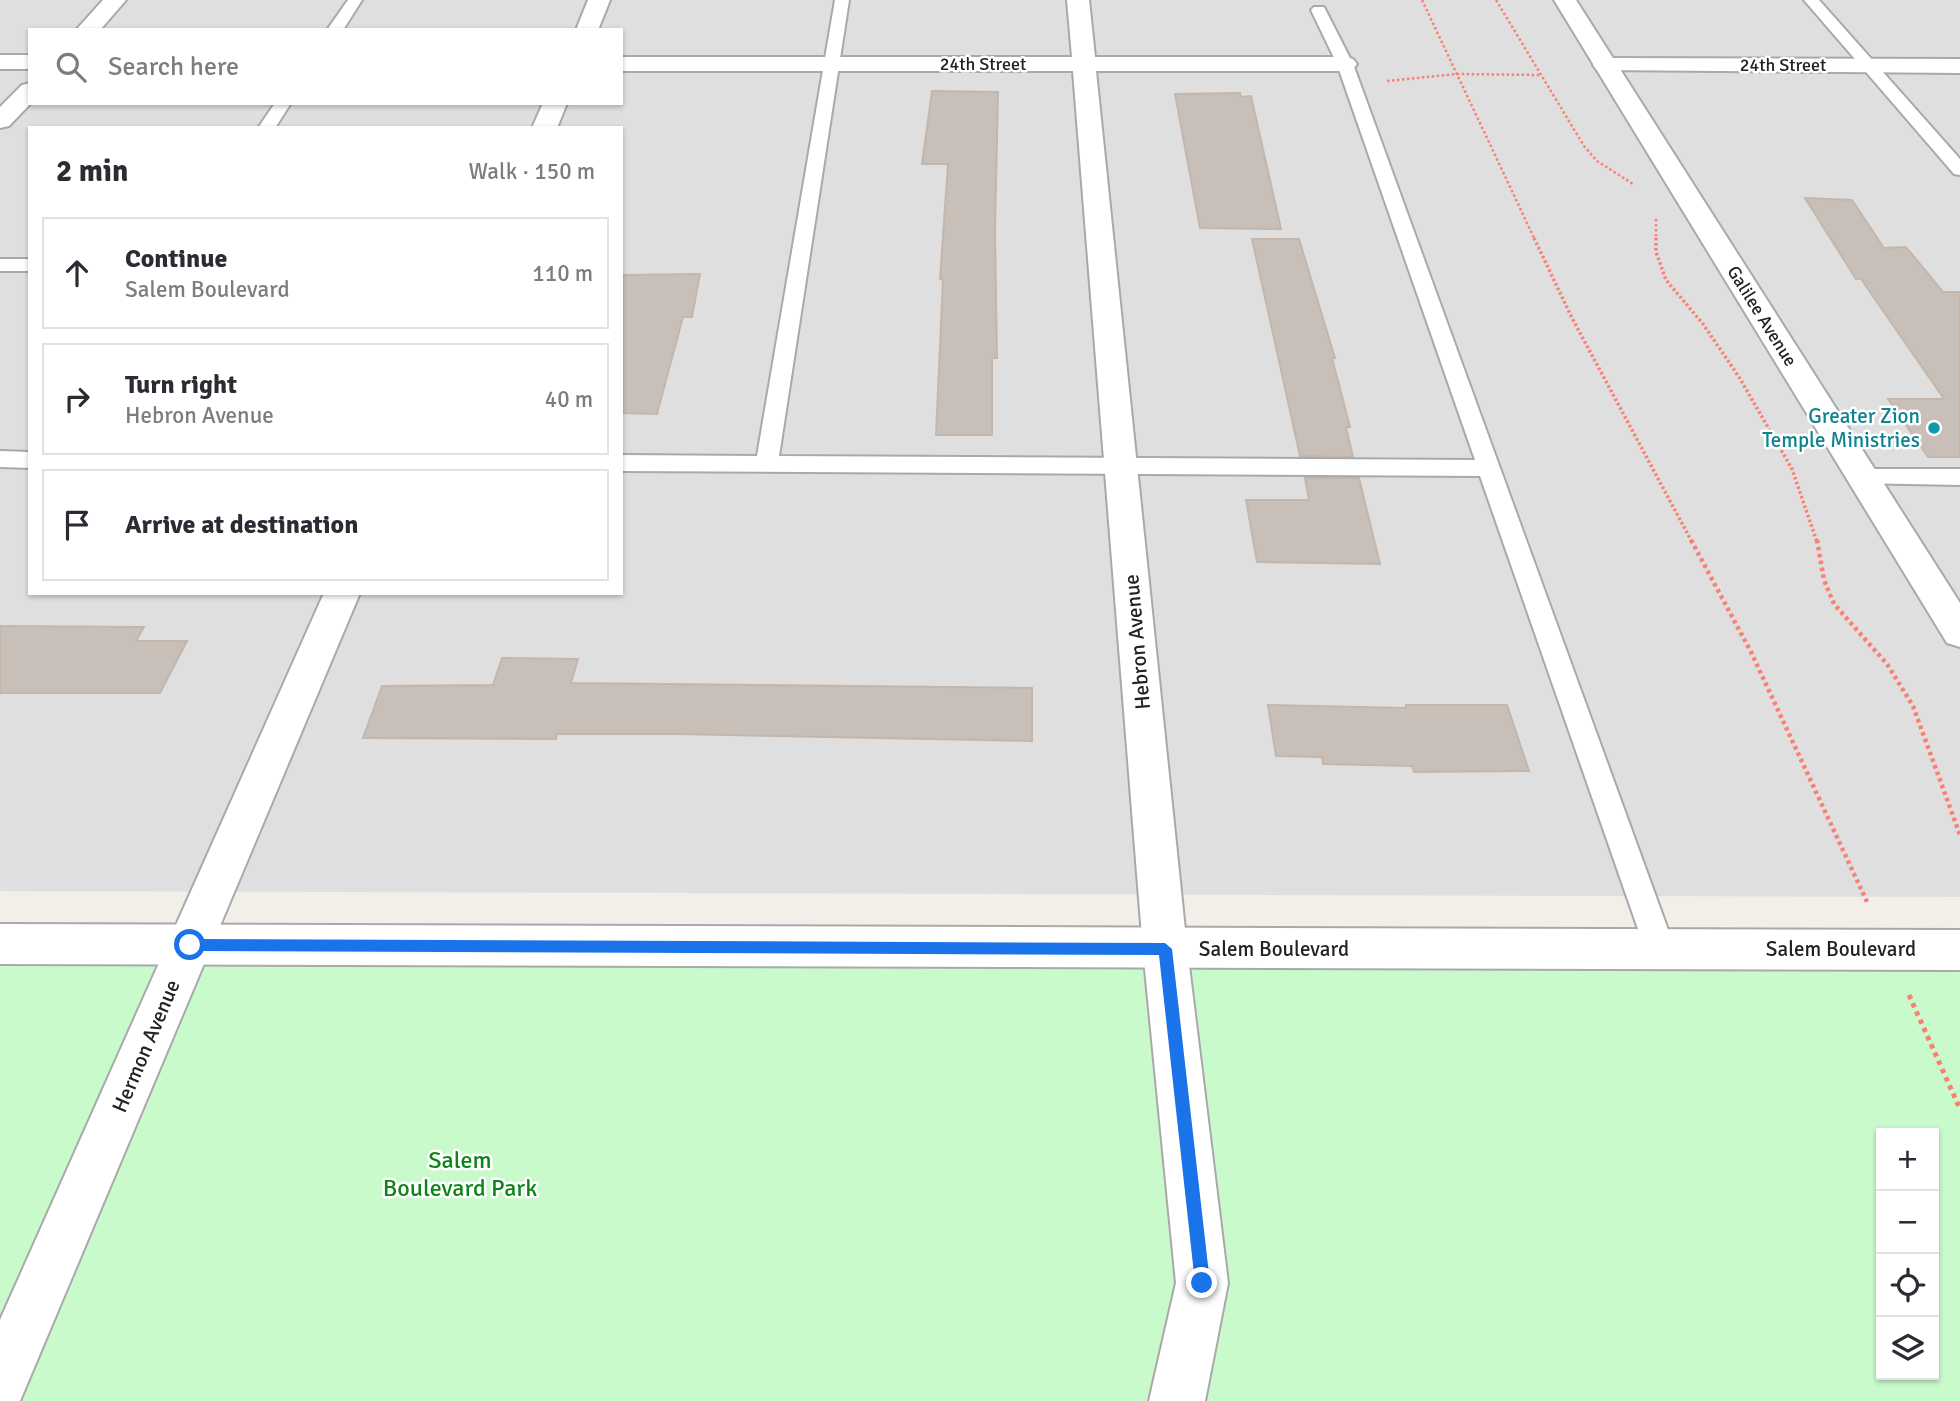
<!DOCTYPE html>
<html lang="en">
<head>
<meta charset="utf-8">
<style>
	:root { --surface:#fff; --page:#f7f7f7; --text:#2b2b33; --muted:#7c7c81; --line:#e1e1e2 }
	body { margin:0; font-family:Signika,sans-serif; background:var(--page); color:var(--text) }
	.controls { position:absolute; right:21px; bottom:21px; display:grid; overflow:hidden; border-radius:0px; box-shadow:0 2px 5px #0004 }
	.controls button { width:63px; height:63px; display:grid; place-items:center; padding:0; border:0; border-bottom:2px solid var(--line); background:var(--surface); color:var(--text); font:35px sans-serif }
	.stop { position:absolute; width:21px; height:21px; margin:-16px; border:5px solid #1a73e8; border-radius:50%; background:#fff }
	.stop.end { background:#1a73e8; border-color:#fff; box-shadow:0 2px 7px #0008 }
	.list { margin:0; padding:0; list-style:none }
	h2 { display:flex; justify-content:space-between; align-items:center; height:91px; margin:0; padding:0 28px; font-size:30px }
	h2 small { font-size:23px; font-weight:400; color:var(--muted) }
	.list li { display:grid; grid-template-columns:46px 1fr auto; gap:21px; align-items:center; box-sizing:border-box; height:112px; margin:0 14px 14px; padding:0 14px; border:2px solid var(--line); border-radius:0px }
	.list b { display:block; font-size:26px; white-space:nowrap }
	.list p { margin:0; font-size:23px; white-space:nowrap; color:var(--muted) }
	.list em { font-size:23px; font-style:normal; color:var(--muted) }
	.icon { flex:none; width:38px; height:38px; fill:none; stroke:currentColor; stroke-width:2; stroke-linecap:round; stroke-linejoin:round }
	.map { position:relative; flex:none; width:1960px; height:1401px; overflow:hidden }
	.search { position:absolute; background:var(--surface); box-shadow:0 2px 5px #0004; left:28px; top:28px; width:595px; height:77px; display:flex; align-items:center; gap:18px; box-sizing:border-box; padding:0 24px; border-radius:0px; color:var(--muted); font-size:26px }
	.panel { position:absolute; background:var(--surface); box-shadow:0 2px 5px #0004; left:28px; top:126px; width:595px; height:469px; border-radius:0px }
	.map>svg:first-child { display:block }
</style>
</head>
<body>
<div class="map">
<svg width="1960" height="1401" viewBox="0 0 1960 1401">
	<rect width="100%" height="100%" fill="#f2efe9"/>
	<path fill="#e0dfdf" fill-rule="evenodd" d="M0,0H1960V897L0,891ZM30,30H621V103H30ZM30,128H621V593H30Z"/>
	<path fill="#c8facc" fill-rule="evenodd" d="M0,944L1960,951V1401H0ZM1881,1133H1934V1375H1881Z"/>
	<path fill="#c7bfb8" stroke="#c4b6ab" stroke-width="2" d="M932,91L998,92L995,231L997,358H992V435H936L943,279H940L948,164H922Z
		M1240,93L1241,97L1251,96L1281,229L1200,228L1175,94Z
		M1805,198L1852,200L1884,248L1906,247L1943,292H1960V457H1928L1888,399H1944L1861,279H1856Z
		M1252,239H1299L1335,358H1332L1350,427H1346L1353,457L1300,456Z
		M700,274L692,317H683L657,414L621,413V275Z
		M1305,478H1359L1380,564L1257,562L1246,500H1309Z
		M0,626L144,627L136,641H187L160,693H0Z
		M502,658L578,659L571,683L1032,688V741L676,734H557L556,739L363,738L382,686L493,685Z
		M1268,705L1406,708V705H1507L1529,771L1414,772L1412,766L1323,764L1322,757L1276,756Z"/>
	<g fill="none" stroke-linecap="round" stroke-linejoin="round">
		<g stroke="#a9a9a9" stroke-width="4">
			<path id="service" d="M348,0H362L343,30H327Z
				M835,0H849L779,456L1475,460L1337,64L1311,10L1314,7H1324L1353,64L1675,949L1671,959L1660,963L1649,959L1645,949L1480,476L621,471V455L757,456Z
				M1804,0H1819L1960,159V175L1954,174Z
				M275,103H291L275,128H258Z
				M0,259H30V271H0Z
				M0,451L30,452V468L0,467Z
				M1862,469H1960V485L1854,483L1851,477L1854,471Z"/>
		</g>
		<g stroke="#a9a9a9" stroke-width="4">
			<path id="minor" d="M103,0H126L100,30H76Z
				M588,0H610L598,30H576Z
				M1067,0H1089L1095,57H1345L1353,59L1357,64L1353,69L1345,71H1096L1187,949L1228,1283L1205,1401H1149L1176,1283L1143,949L1073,71H621V57H1072Z
				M0,55H30V69H0Z
				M1605,58L1960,59V73L1597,70L1593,65L1597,60Z
				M30,83L31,103L9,126L0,128V107L22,85Z
				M543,103H567L557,128H532Z
				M324,593H360L20,1401H0V1320Z"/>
		</g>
		<g stroke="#a9a9a9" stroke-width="4">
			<path id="tertiary" d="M1554,0H1576L1960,603V647L1947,643Z
				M0,924L1960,930V970L0,964Z"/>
		</g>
		<path stroke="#fa8072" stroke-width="2.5" stroke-dasharray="2.5 2.5" stroke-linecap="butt" d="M1422,0L1535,240
			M1496,0L1584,146L1597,161L1633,184
			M1387,81L1457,74L1540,75
			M1656,219V240"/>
		<path stroke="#fa8072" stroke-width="3.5" stroke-dasharray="2.5 2.5" stroke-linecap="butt" d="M1534,238L1572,318L1692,542
			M1656,238V252L1666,280L1703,324L1739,377L1792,469L1817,542"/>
		<path stroke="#fa8072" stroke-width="4.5" stroke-dasharray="3.5 3.5" stroke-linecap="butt" d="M1691,540L1751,652L1868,904
			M1817,540L1824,580L1834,604L1887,664L1913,706L1960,835"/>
		<path stroke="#fa8072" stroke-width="5" stroke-dasharray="4.5 4.5" stroke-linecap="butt" d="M1909,995L1960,1109"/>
		<use href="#service" fill="#fff" fill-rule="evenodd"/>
		<use href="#minor" fill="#fff" fill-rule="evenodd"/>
		<use href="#tertiary" fill="#fff" fill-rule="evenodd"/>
	</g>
	<path fill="#1a73e8" d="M190,939L1165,943L1172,949L1210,1283L1202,1290L1195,1283L1159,955L190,951L183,945Z"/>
	<circle fill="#0f9aa8" stroke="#fff" stroke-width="2.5" cx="1934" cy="428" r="7"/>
	<g text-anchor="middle" stroke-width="5" stroke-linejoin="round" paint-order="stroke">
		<g font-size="18" fill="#222" stroke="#fff">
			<text x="983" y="70">24th Street</text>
			<text x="1783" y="71">24th Street</text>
			<text transform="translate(1762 316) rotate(58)" y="6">Galilee Avenue</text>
		</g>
		<g font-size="21" fill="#0d838f" stroke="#fff" text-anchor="end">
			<text x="1920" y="423">Greater Zion<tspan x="1920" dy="24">Temple Ministries</tspan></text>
		</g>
		<g font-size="21" fill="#222" stroke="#fff">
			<text transform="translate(1137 642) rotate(-95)" y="7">Hebron Avenue</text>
			<text x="1274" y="956">Salem Boulevard</text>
			<text x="1841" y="956">Salem Boulevard</text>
			<text transform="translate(146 1046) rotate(-67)" y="7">Hermon Avenue</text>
		</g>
		<g font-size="24" fill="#0c8416" stroke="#fff">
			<text x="460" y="1168">Salem<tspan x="460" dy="28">Boulevard Park</tspan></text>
		</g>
	</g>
</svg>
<div class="controls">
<button>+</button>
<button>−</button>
<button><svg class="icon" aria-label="locate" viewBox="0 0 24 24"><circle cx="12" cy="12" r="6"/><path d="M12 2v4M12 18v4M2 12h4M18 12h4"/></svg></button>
<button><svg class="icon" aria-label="layers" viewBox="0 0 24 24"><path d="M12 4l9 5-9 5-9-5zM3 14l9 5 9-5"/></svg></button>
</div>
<div class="stop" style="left:190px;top:945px"></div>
<div class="stop end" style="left:1202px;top:1283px"></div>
<div class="search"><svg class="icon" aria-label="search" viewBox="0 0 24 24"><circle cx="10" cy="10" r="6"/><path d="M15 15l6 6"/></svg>Search here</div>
<section class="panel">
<h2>2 min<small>Walk · 150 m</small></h2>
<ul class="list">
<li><svg class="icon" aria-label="ahead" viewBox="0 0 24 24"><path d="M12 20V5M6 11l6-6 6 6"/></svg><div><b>Continue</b><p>Salem Boulevard</p></div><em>110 m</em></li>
<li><svg class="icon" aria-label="right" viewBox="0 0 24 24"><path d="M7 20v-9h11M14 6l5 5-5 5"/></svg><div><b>Turn right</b><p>Hebron Avenue</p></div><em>40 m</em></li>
<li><svg class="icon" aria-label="arrive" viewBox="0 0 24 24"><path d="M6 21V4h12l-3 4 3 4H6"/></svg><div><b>Arrive at destination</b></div></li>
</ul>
</section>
</div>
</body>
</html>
